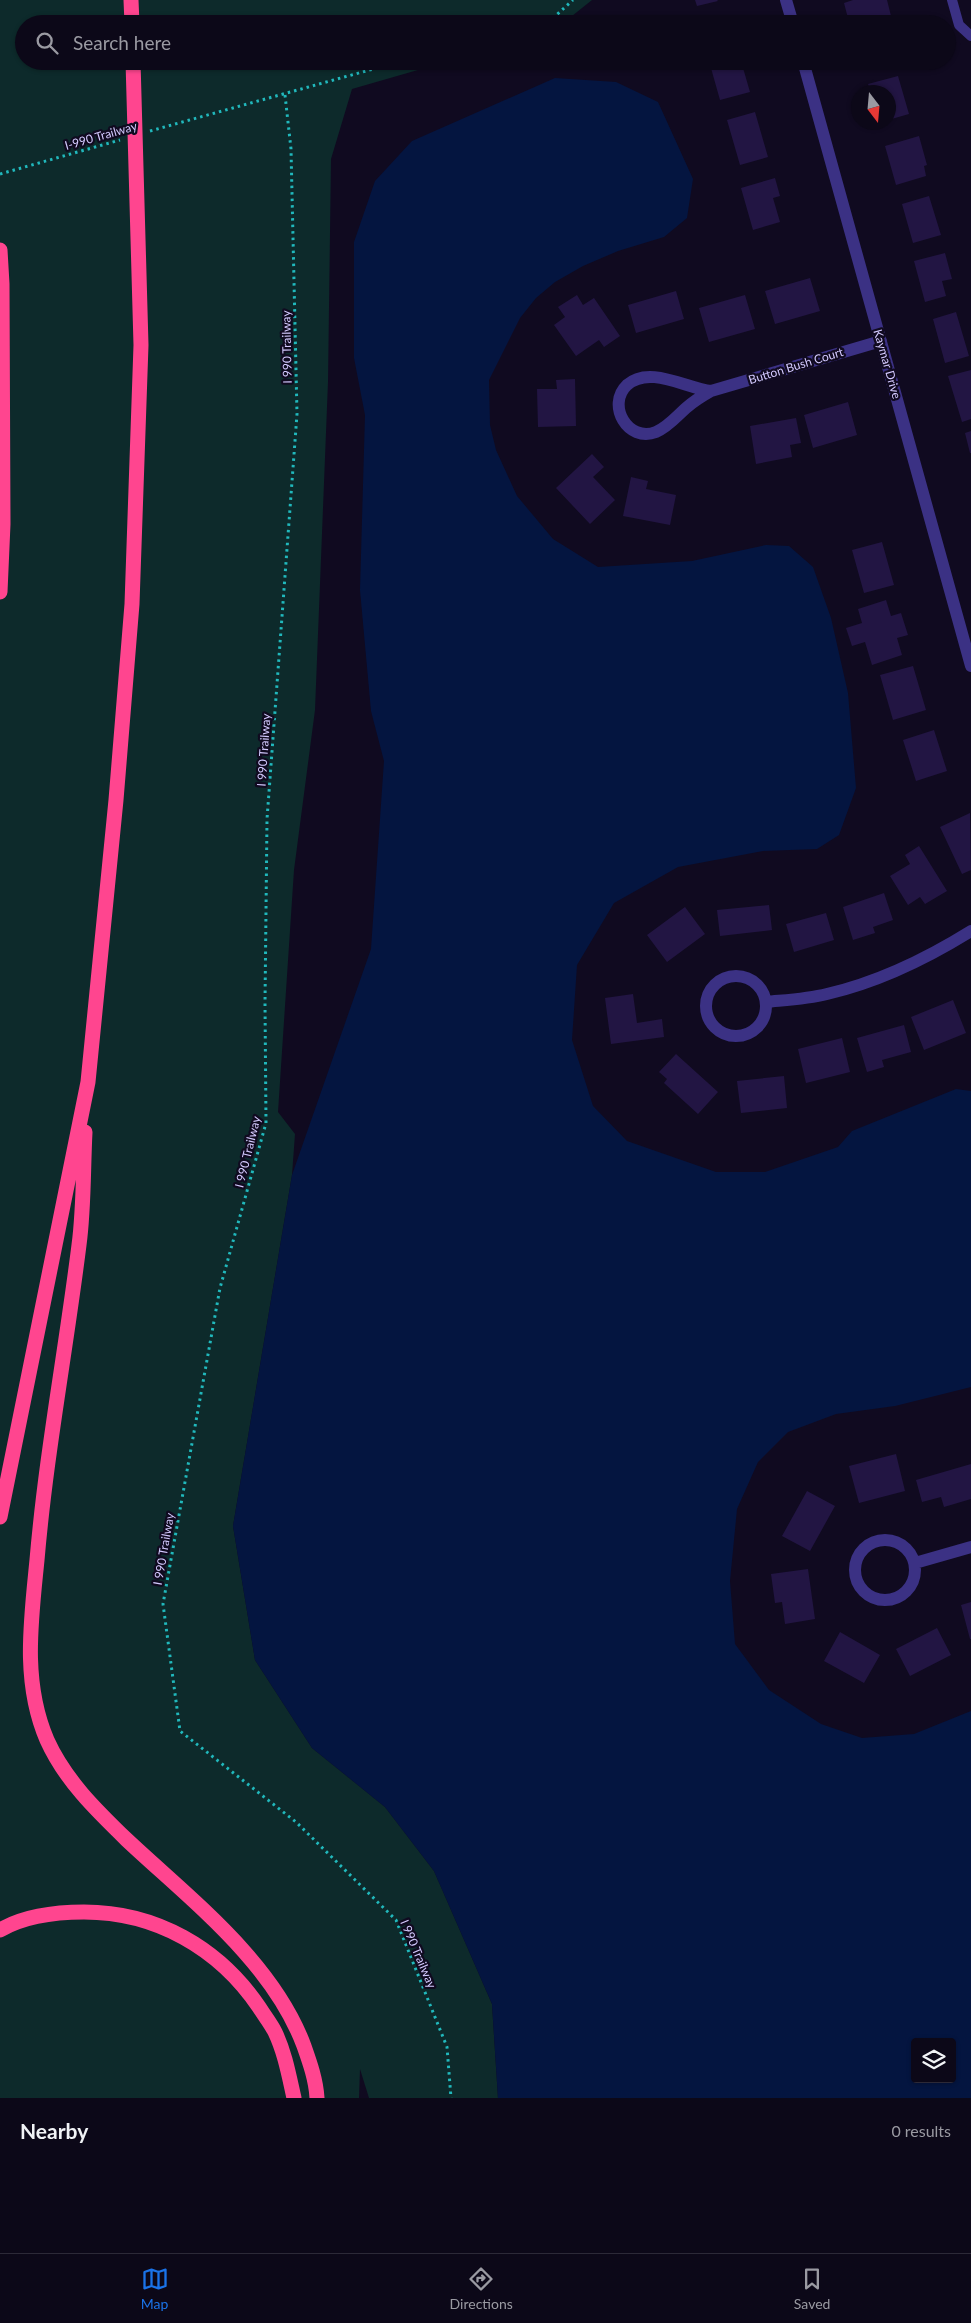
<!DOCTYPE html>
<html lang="en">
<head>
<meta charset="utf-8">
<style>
	:root { --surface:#0c0818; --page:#1a1625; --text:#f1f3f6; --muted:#9a9aa2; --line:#2c2937; --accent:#1a73e8 }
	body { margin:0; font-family:Lato,sans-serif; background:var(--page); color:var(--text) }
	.controls { position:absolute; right:15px; bottom:15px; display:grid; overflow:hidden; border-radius:5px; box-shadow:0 1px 4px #0004 }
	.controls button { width:45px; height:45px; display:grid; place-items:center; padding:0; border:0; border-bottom:1px solid var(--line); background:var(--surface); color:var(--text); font:25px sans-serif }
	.compass { position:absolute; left:851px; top:85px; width:45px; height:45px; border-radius:50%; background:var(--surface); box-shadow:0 1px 4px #0004; rotate:164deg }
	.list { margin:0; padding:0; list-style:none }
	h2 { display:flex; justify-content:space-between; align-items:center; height:65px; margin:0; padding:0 20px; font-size:21px }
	h2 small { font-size:16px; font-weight:400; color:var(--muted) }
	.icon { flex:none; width:28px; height:28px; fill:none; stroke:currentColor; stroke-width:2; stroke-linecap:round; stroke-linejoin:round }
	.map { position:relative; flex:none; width:971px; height:2098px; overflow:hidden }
	.search { position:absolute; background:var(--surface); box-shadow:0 1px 4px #0004; left:15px; right:15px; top:15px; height:55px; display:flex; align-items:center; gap:12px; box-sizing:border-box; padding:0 18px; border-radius:28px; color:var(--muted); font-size:19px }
	.sheet { height:155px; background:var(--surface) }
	nav { display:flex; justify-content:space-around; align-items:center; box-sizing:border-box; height:70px; border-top:1px solid var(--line); background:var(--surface); font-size:14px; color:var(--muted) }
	nav a { display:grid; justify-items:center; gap:2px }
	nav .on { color:var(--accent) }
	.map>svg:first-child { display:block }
</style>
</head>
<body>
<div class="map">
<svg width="971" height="2098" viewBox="0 0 971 2098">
	<rect width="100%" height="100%" fill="#100a20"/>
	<path fill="#0d2a2b" d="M0,0H592L562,24H24V61H449L352,89L331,159L328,382L315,710L294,870L278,1112L295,1134L292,1175L233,1526L255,1660L312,1748L385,1807L434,1871L492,2004L498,2098H369L360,2069L359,2098H0Z"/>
	<path fill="#041540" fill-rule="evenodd" d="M555,78L616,82L658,102L693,179L687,218L664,237L618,251L583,266L555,282L536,298L520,318L489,380L490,425L496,450L517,496L553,539L598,567L692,561L766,545L789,546L813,567L831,618L848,693L856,788L839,835L817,849L763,851L678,867L614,903L577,965L572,1040L593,1106L627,1141L716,1172H765L838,1147L852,1131L956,1089L971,1091V1387L895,1406L836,1414L788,1432L758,1462L737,1509L730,1581L735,1644L769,1690L821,1724L862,1738L914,1734L971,1711V2098H498L492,2004L434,1871L385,1807L312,1748L255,1660L233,1526L292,1175L371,949L384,761L371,711L360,590L365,415L354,358V242L375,181L412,141ZM915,2042H952V2079H915Z"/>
	<path fill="#221543" d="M695,0H717L718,1L697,6Z
		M853,0H887L893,24H861L859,20L849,22L844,3Z
		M709,61H741L750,92L720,100Z
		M898,76L909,114L888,120V92H871L868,84Z
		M755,112L768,157L740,165L727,120Z
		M919,136L927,165L924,166L926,176L896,185L885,146Z
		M775,178L780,196L773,198L780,222L753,230L741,188Z
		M929,196L941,235L913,243L902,204Z
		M945,253L952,279L942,281L946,296L925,302L914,261Z
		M810,278L820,311L775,324L765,291Z
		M676,291L684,319L636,333L628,305Z
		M577,295L583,305L594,298L620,336L604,347L599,340L576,356L554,325L565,317L558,307Z
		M745,295L755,329L709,342L699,308Z
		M956,312L969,356L945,363L933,319Z
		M971,370V419L962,422L948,376Z
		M575,379L576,426L538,427L537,389H557L556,380Z
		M848,402L857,435L813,448L804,415Z
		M796,418L801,443L790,445L792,457L756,464L750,426Z
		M971,431V453H970L965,433Z
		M592,454L604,467L593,477L615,500L590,524L556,488Z
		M631,477L648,481L646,489L676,495L670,525L623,516Z
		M882,542L894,585L864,593L852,550Z
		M886,600L891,616L901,613L908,635L897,638L902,655L872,665L865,642L852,646L846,628L862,623L858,609Z
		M913,666L926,710L893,720L880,675Z
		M934,730L947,771L916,781L903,740Z
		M970,813L971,870L962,874L940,827Z
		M919,846L947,891L925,904L920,897L908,905L890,876L910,864L905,855Z
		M884,893L893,920L873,927L875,933L853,940L843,907Z
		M769,905L772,930L720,936L717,910Z
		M685,907L705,934L667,962L647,935Z
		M826,913L834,940L794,952L786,924Z
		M633,994L637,1023L662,1019L664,1037L611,1044L605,998Z
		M953,1000L966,1033L924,1050L911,1017Z
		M904,1025L911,1052L882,1060L884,1067L867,1072L857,1038Z
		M842,1038L850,1072L806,1083L798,1049Z
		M676,1054L718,1092L698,1114L664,1083L667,1079L659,1072Z
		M784,1076L787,1108L741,1113L737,1081Z
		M896,1454L905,1491L859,1503L849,1466Z
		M971,1464V1499L944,1507L941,1497L922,1502L916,1480Z
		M807,1491L835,1506L810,1551L782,1536Z
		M808,1569L815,1619L785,1624L782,1602L775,1603L771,1574Z
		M971,1602V1639H970L961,1605Z
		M937,1628L951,1655L910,1676L896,1649Z
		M840,1632L880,1655L864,1683L824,1661Z"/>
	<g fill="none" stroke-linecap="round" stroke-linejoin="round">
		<path stroke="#21b8bc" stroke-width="3" stroke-dasharray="2.5 4" stroke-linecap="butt" d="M534,24L552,19L573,0
			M285,95L291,149L297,414L267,819L265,1003L266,1123L220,1288L163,1604L180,1731L296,1822L396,1920L447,2047L451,2098
			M150,131L402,61
			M0,174L120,140"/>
		<path stroke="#3b3184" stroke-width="10" d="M952,0L959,25L971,36"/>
		<path stroke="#3b3184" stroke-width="12" d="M786,0L793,24
			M803,61L971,666
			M711,391C702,396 694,401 686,408C676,417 668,427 656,432C628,443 606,405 627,385C649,365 686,388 711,391L881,341
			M706 1006a30 30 0 1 1 60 0a30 30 0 1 1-60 0Z
			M766,1002C786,1000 807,999 827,994C879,982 926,959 971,931
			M855 1570a30 30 0 1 1 60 0a30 30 0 1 1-60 0Z
			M915,1563L971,1547"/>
		<path stroke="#ff458f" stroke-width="15" d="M131,0L132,24
			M0,250L2,284L3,524L0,592
			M85,1132C83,1170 84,1208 79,1245C66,1350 46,1454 37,1560C31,1621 22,1682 47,1740C65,1780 96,1810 127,1840C191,1900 273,1962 304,2046C310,2063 316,2080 317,2098
			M0,1517L88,1082L116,800L132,604L141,345L133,61
			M0,1930C24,1916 57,1912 84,1912C156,1912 219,1948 259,2007C264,2015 271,2024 275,2032C285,2053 289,2076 294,2098"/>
	</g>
	<g text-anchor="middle" stroke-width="4.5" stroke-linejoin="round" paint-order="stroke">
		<g font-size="12" fill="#d4caff" stroke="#100a20">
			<text transform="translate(101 136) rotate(-16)" y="4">I-990 Trailway</text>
			<text transform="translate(287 347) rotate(-91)" y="4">I 990 Trailway</text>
			<text transform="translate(887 364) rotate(74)" y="4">Kaymar Drive</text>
			<text transform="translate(796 366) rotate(-17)" y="4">Button Bush Court</text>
			<text transform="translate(264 750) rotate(-86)" y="4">I 990 Trailway</text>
			<text transform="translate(248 1152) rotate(-76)" y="4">I 990 Trailway</text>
			<text transform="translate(164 1549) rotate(-80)" y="4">I 990 Trailway</text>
			<text transform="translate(418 1954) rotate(67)" y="4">I 990 Trailway</text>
		</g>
	</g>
</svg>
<div class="controls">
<button><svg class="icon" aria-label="layers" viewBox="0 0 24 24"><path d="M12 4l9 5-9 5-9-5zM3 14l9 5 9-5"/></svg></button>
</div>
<svg class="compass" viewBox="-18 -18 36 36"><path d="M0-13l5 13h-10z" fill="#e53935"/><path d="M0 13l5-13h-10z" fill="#9a9aa2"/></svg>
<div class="search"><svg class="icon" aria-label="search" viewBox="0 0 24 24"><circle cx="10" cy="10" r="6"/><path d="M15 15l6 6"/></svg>Search here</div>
</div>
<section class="sheet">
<h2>Nearby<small>0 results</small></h2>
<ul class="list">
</ul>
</section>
<nav>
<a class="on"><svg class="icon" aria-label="map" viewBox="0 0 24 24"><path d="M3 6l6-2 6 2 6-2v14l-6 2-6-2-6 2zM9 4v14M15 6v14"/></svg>Map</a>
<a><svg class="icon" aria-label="directions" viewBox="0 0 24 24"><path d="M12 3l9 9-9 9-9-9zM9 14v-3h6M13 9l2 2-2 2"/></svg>Directions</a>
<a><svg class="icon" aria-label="saved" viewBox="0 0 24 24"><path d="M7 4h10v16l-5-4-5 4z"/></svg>Saved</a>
</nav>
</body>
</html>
